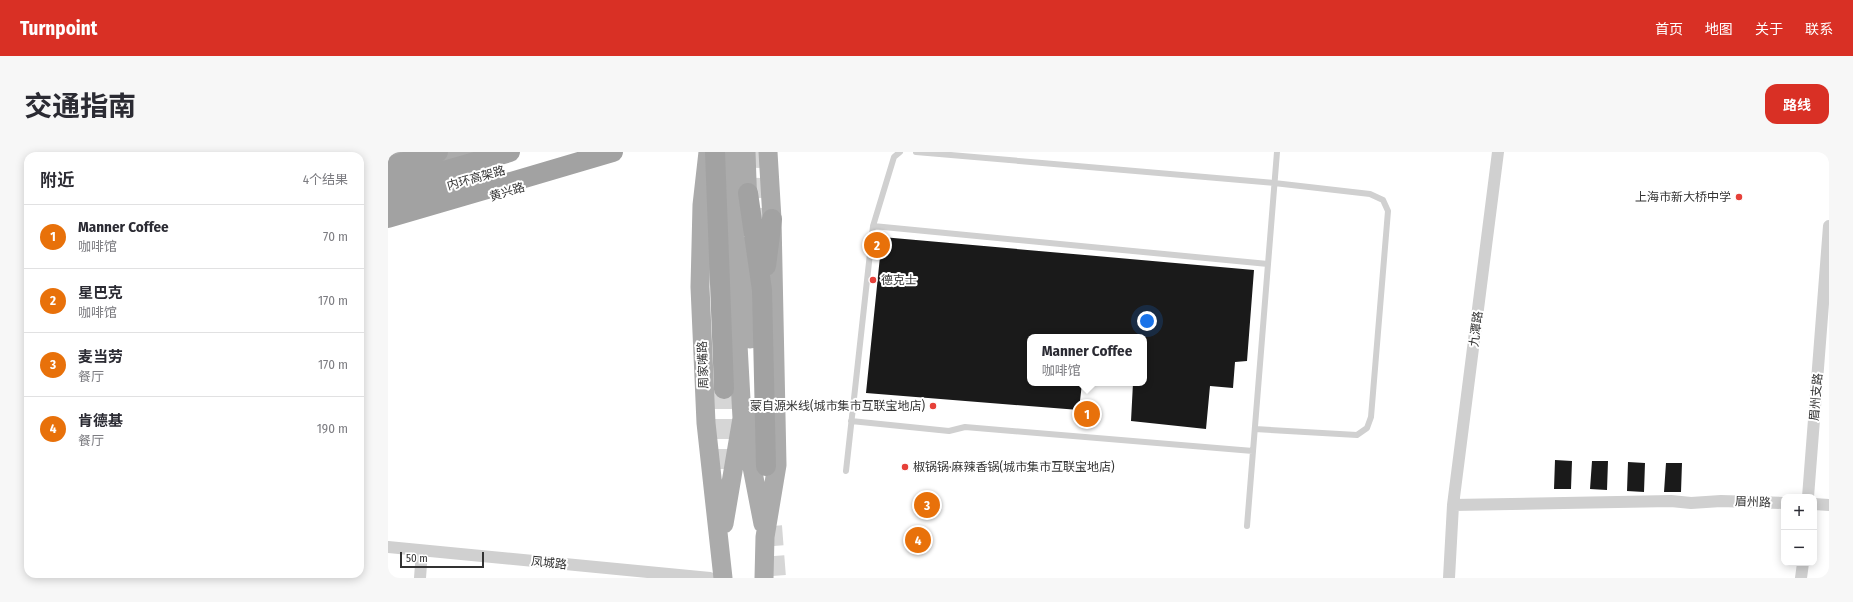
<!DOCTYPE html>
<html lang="zh">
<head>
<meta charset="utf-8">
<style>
	:root { --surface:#fff; --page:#f7f7f7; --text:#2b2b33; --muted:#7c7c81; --line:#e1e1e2; --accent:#d93025 }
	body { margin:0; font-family:"Fira Sans Condensed","Noto Sans SC",sans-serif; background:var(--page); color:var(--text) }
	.controls { position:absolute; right:12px; bottom:12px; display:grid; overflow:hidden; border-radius:8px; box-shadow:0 2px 10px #0003 }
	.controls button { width:36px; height:36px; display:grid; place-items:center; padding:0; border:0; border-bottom:1px solid var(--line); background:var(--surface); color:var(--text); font:20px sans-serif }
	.scale { position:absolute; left:12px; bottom:10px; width:84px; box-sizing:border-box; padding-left:4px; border:2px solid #333; border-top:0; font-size:11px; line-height:14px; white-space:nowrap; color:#333; -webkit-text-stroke:3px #fff; paint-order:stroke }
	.you { position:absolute; left:759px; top:169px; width:14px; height:14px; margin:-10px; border:3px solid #fff; border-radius:50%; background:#1a73e8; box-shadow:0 0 0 6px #1a73e833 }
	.badge { display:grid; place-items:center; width:26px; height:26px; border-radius:50%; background:var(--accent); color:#fff; font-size:13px; font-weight:700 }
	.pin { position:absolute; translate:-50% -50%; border:2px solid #fff; box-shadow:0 1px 4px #0006 }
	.popup { position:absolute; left:639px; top:182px; width:120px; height:52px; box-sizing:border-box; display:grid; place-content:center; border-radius:8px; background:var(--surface); filter:drop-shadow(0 1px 3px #0005); font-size:13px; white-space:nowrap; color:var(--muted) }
	.popup b { font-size:15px; color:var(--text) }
	.popup::after { content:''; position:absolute; left:50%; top:100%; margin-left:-8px; border:8px solid transparent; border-top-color:var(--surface) }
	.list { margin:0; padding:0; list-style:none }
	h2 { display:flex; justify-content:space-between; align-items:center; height:52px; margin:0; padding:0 16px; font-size:17px }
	h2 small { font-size:13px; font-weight:400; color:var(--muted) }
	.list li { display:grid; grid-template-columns:26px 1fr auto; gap:12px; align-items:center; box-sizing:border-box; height:64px; padding:0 16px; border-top:1px solid var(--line) }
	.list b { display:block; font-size:15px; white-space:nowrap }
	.list p { margin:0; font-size:13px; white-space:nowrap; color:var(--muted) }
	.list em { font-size:13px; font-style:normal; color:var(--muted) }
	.map { position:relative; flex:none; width:1441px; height:426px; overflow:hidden; border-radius:12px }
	header { display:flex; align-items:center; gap:24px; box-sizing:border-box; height:56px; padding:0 20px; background:var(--accent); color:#fff }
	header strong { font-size:19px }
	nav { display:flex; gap:22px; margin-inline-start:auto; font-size:14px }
	.intro { display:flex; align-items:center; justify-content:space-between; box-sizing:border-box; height:96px; padding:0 24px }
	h1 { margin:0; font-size:28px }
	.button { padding:10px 18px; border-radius:12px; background:var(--accent); color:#fff; font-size:14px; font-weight:700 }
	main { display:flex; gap:24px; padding:0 24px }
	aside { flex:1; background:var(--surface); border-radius:12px; box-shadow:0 2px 10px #0003 }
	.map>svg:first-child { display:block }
</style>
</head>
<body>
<header>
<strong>Turnpoint</strong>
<nav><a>首页</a><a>地图</a><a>关于</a><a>联系</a></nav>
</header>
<div class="intro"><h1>交通指南</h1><a class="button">路线</a></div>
<main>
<aside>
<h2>附近<small>4个结果</small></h2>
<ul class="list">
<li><span class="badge" style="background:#e8710a">1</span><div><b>Manner Coffee</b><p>咖啡馆</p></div><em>70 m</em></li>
<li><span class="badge" style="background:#e8710a">2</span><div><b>星巴克</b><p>咖啡馆</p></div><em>170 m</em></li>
<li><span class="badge" style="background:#e8710a">3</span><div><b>麦当劳</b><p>餐厅</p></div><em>170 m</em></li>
<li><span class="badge" style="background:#e8710a">4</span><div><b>肯德基</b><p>餐厅</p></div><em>190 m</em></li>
</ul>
</aside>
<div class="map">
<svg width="1441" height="426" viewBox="0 0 1441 426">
	<rect width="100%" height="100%" fill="#fff"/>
	<path fill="#1a1a1a" d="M494,85L866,118L859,209L847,210L845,236L822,234L818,277L743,269L745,231H756V185H642V231H694L691,258L478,241Z
		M1167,308L1184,309L1183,337H1166Z
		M1204,309H1220L1219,338L1202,337Z
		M1240,310L1257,311L1256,340L1239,339Z
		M1278,311H1294L1293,340H1276Z"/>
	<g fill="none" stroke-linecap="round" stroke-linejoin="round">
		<path stroke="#d6d6d6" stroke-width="20" stroke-dasharray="20 10" stroke-linecap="butt" d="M371,76L372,0
			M335,347L336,237
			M384,374L388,426"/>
		<path stroke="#d0d0d0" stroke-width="6" d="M528,0L886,31L982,42L995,48L1000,59L983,265L979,276L969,283L867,277
			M485,74L880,112
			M463,269L561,279L577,275L865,299
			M458,319L485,74L506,5L512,0
			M859,374L889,0"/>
		<path stroke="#d0d0d0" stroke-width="12" d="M1420,345L1441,74
			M1426,352L1441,353
			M1065,353L1283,349L1303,351L1333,349L1396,351
			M0,395L322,426
			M32,426L34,399
			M1061,426L1065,353L1110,0
			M1413,426L1415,411"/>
		<path stroke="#ababab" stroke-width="19" d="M320,0L314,53L312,135L318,271L335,426
			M358,0L360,57
			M0,4L14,0
			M32,15L79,0
			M361,93L362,187
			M363,259L364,315L375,372
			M336,372L354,266L346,119L347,46L339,0
			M376,426L377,385L389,313L384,67L380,0"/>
		<path stroke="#a2a2a2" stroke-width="20" d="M327,0L336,237
			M0,15L50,0
			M0,35L122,0
			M360,41L374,138L378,314
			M0,51L62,34
			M0,66L225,0
			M378,114L384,67"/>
	</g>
	<g fill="#e64039" stroke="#fff" stroke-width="1.5">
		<circle cx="1351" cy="45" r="4"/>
		<circle cx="485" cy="128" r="4"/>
		<circle cx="545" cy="254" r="4"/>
		<circle cx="517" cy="315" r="4"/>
	</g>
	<g text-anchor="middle" stroke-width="4" stroke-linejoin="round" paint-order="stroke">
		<g font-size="12" fill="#333" stroke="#fff">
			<text transform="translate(88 26) rotate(-16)" y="4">内环高架路</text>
			<text transform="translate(119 40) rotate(-17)" y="4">黄兴路</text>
			<text transform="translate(1088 177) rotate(-83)" y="4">九潭路</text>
			<text transform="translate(315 213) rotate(-92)" y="4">周家嘴路</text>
			<text transform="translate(1428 245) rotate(-85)" y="4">眉州支路</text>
			<text transform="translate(1365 350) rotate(2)" y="4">眉州路</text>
			<text transform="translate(161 411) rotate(6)" y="4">凤城路</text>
		</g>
		<g font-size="12" fill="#333" stroke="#fff" text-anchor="end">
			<text x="1343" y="49">上海市新大桥中学</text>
			<text x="493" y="132" text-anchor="start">德克士</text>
			<text x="537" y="258">蒙自源米线(城市集市互联宝地店)</text>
			<text x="525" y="319" text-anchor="start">椒锅锅·麻辣香锅(城市集市互联宝地店)</text>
		</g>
	</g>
</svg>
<div class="controls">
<button>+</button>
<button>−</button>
</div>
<div class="scale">50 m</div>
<div class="you"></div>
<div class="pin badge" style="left:699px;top:262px;background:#e8710a">1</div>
<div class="popup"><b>Manner Coffee</b>咖啡馆</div>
<div class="pin badge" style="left:489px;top:93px;background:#e8710a">2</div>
<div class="pin badge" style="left:539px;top:353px;background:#e8710a">3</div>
<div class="pin badge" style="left:530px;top:388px;background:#e8710a">4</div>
</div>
</main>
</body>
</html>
